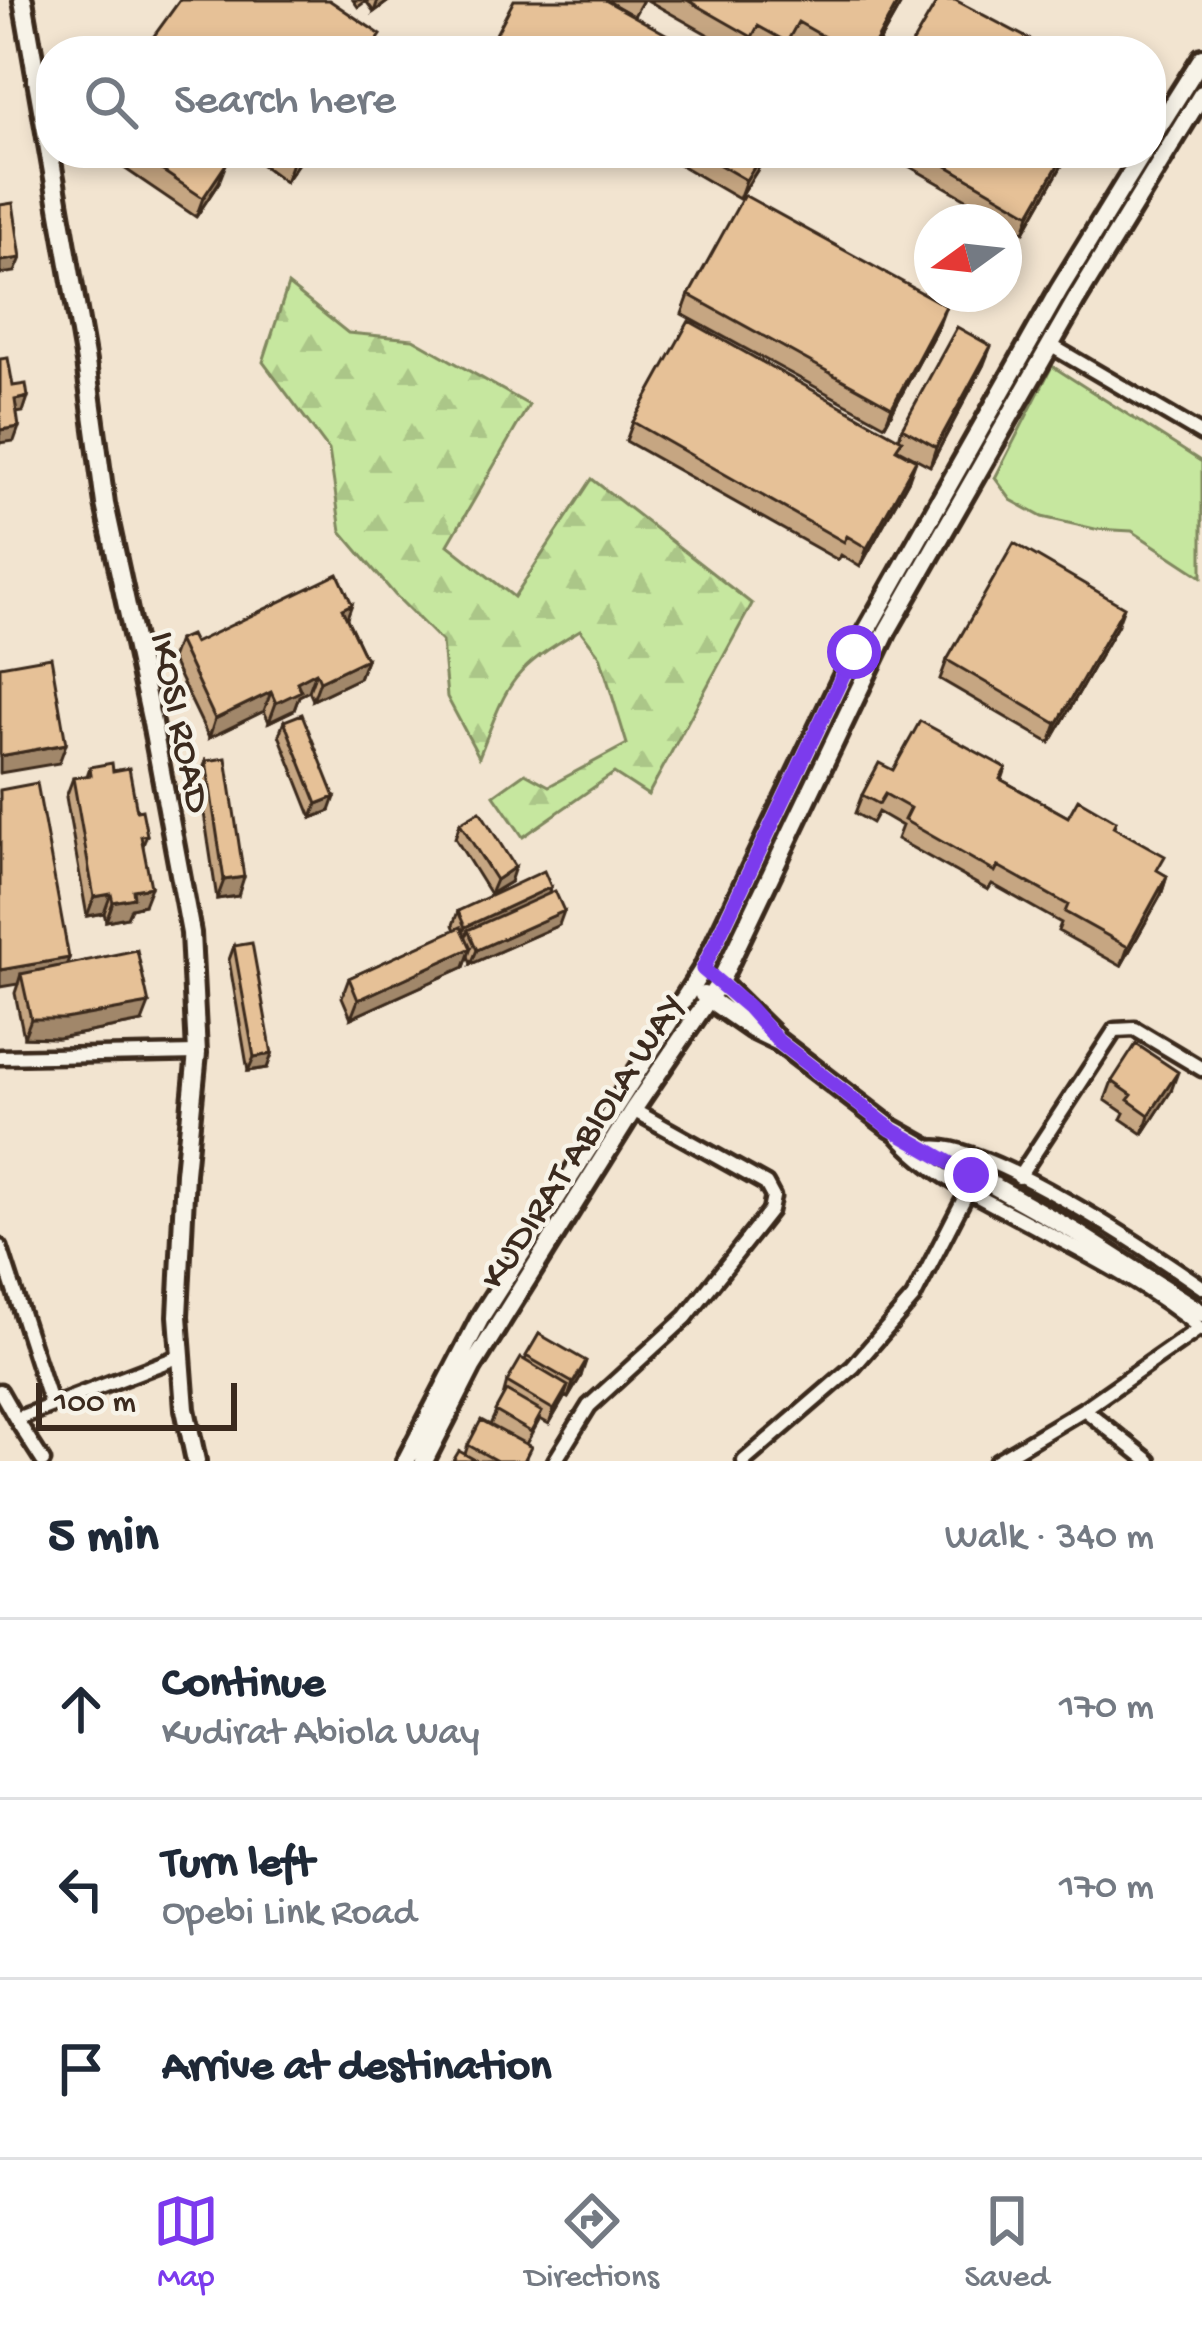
<!DOCTYPE html>
<html lang="en">
<head>
<meta charset="utf-8">
<style>
	:root { --surface:#fff; --page:#f6f6f7; --text:#1f2937; --muted:#747a83; --line:#e0e1e3; --accent:#7c3aed }
	body { margin:0; font-family:"Gochi Hand",sans-serif; background:var(--page); color:var(--text) }
	.compass { position:absolute; left:914px; top:204px; width:108px; height:108px; border-radius:50%; background:var(--surface); box-shadow:0 6px 18px #0003; rotate:255deg }
	.scale { position:absolute; left:36px; bottom:30px; width:201px; box-sizing:border-box; padding-left:12px; border:6px solid #3b2a1e; border-top:0; font-size:33px; line-height:42px; white-space:nowrap; color:#3b2a1e; -webkit-text-stroke:9px #f7f3e8; paint-order:stroke }
	.stop { position:absolute; width:36px; height:36px; margin:-27px; border:9px solid #7c3aed; border-radius:50%; background:#fff }
	.stop.end { background:#7c3aed; border-color:#fff; box-shadow:0 3px 12px #0008 }
	.list { margin:0; padding:0; list-style:none }
	h2 { display:flex; justify-content:space-between; align-items:center; height:156px; margin:0; padding:0 48px; font-size:51px }
	h2 small { font-size:39px; font-weight:400; color:var(--muted) }
	.list li { display:grid; grid-template-columns:78px 1fr auto; gap:36px; align-items:center; box-sizing:border-box; height:180px; padding:0 48px; border-top:3px solid var(--line) }
	.list b { display:block; font-size:45px; white-space:nowrap }
	.list p { margin:0; font-size:39px; white-space:nowrap; color:var(--muted) }
	.list em { font-size:39px; font-style:normal; color:var(--muted) }
	.icon { flex:none; width:66px; height:66px; fill:none; stroke:currentColor; stroke-width:2; stroke-linecap:round; stroke-linejoin:round }
	.map { position:relative; flex:none; width:1202px; height:1461px; overflow:hidden }
	.search { position:absolute; background:var(--surface); box-shadow:0 6px 18px #0003; left:36px; right:36px; top:36px; height:132px; display:flex; align-items:center; gap:30px; box-sizing:border-box; padding:0 42px; border-radius:48px; color:var(--muted); font-size:45px }
	.sheet { height:696px; background:var(--surface) }
	nav { display:flex; justify-content:space-around; align-items:center; box-sizing:border-box; height:168px; border-top:3px solid var(--line); background:var(--surface); font-size:33px; color:var(--muted) }
	nav a { display:grid; justify-items:center; gap:6px }
	nav .on { color:var(--accent) }
	.map>svg:first-child { display:block }
</style>
</head>
<body>
<div class="map">
<svg width="1202" height="1461" viewBox="0 0 1202 1461">
	<defs>
		<pattern id="forest-firs" width="22" height="20" patternUnits="userSpaceOnUse" patternTransform="scale(3)"><rect width="22" height="20" fill="#c6e79f"/><path d="M5 1l3.5 6h-7zM16 11l3.5 6h-7z" fill="#abc688"/></pattern>
	</defs>
	<rect width="100%" height="100%" fill="#f2e4d0"/>
	<filter id="ink" filterUnits="userSpaceOnUse"><feTurbulence type="fractalNoise" baseFrequency=".00833" numOctaves="2"/><feDisplacementMap in="SourceGraphic" scale="24" xChannelSelector="R" yChannelSelector="G"/><feConvolveMatrix kernelMatrix="1 2 1 2 8 2 1 2 1" color-interpolation-filters="sRGB"/></filter>
	<g filter="url(#ink)">
		<path fill="#c6e79f" stroke="#80885e" stroke-width="3" d="M1052,366L1202,462V577L1132,531L1095,529L1042,517L1011,500L995,478Z"/>
		<path fill="url(#forest-firs)" stroke="#80885e" stroke-width="3" d="M288,285L348,333L413,339L529,405L448,545L514,597L592,479L752,604L648,795L614,773L523,837L494,795L525,773L549,786L627,744L600,656L580,630C509,671 508,683 479,757L447,697L442,642L395,595L341,531L329,450L263,362Z"/>
		<g fill="none" stroke-linecap="round" stroke-linejoin="round">
			<g stroke="#3b2a1e" stroke-width="21">
				<path id="street" d="M1050,345L1202,434
					M0,1057L197,1053
					M896,1134C927,1171 976,1196 1019,1218C1081,1251 1148,1284 1202,1330
					M929,1148C982,1138 1153,1253 1202,1287
					M1019,1177L1115,1030L1135,1029L1202,1069
					M0,1247L51,1405
					M0,1391L16,1419L181,1356
					M1084,1409L1149,1461
					M16,1419L43,1461
					M555,1461L589,1406L686,1317L770,1211L773,1197L766,1184L633,1110
					M744,1461L853,1367L913,1298L968,1191
					M997,1461L1084,1409L1200,1328"/>
			</g>
			<g stroke="#3b2a1e" stroke-width="26">
				<path id="secondary" d="M23,0L86,362L105,504L152,723L191,933L197,1053L185,1173L178,1316L185,1409L196,1461
					M1151,139L1202,58
					M716,979L774,1036
					M703,995L752,1029L779,1042L891,1128L1074,1231L1202,1313
					M406,1461L482,1315L703,969L854,653L1059,290L1143,153
					M424,1461L472,1367L633,1110L720,982L887,631L1076,300L1202,94"/>
			</g>
			<use href="#street" stroke="#f7f3e8" stroke-width="12"/>
			<use href="#secondary" stroke="#f7f3e8" stroke-width="16"/>
		</g>
		<path fill="#c6a682" stroke="#3b2a1e" stroke-width="3" d="M353,0H390L374,12L366,1L358,7Z
			M606,0H643L634,16Z
			M647,0H903L874,51H809L791,41L785,51H763L751,44L747,51H737Z
			M494,38H673L668,51H489Z
			M102,153H211L219,182L196,217Z
			M246,153H305L285,182Z
			M660,153H768L739,199Z
			M886,153H1069L1024,232Z
			M689,295L939,325L885,425L682,314Z
			M984,364L930,466L898,449L909,479L860,567L841,555L838,560L626,441L633,422L899,439L902,428Z
			M347,619L366,659L359,678L313,700L309,691L299,696L294,710L269,722L264,711L209,738L171,659L178,640L194,643Z
			M1117,626L1050,743L940,679L947,660Z
			M284,721L330,811L312,818L279,735Z
			M206,761L238,896L217,899L199,780Z
			M90,767L113,771L137,811L147,835L143,845L144,905L131,908L127,917L106,921L104,913L87,916L66,797L73,778L87,776Z
			M1006,768L1002,780L1068,817L1116,821L1114,827L1159,872L1167,876L1161,895L1121,966L1058,931L1061,923L992,884L988,890L897,839L902,826L878,812L872,823L855,813L862,795L893,770Z
			M0,790L69,958L66,965L142,1022L58,1038L24,1037L15,993L18,984Z
			M460,823L510,882L490,894L455,838Z
			M549,894L559,925L471,964L468,956L464,967L351,1018L342,997L349,978L455,930L453,925L458,911Z
			M234,946L272,1054L267,1068L248,1071L229,960Z
			M1112,1081L1171,1091L1143,1134L1121,1119L1124,1113L1105,1100Z
			M539,1334L581,1376L568,1398L565,1396L549,1424L540,1419L526,1444V1461H453L465,1454L468,1445L490,1425L503,1397L507,1382L525,1360Z"/>
		<path fill="#a1876a" stroke="#3b2a1e" stroke-width="3" d="M378,0H390L374,12Z
			M899,0H903L874,51H871Z
			M299,153H305L285,182L292,163Z
			M763,153H768L739,199L746,180Z
			M1065,153H1069L1024,232L1030,214Z
			M226,164L219,182L196,217L203,198Z
			M21,258L15,272L0,274V261Z
			M946,306L939,325L885,425L892,407Z
			M991,346L984,364L930,466L936,447Z
			M28,397L23,412L10,414L15,400Z
			M19,427L14,441L0,443V430Z
			M916,460L909,479L860,567L867,548Z
			M352,604L345,623L342,609Z
			M1124,607L1117,626L1050,743L1057,724Z
			M366,659L359,678L313,700L320,681Z
			M316,672L309,691L299,696L294,710L269,722L276,703L297,682Z
			M271,692L264,711L209,738L215,719Z
			M66,744L59,763L0,773V756Z
			M335,797L330,811L312,818L317,804Z
			M515,867L510,882L490,894L496,880Z
			M1167,876L1161,895L1121,966L1128,947Z
			M244,877L238,896L217,899L224,880Z
			M151,887L144,905L131,908L127,917L106,921L113,902L133,890Z
			M551,887L546,902L468,930L465,939L460,941L465,927Z
			M111,894L104,913L87,916L94,897Z
			M564,911L559,925L471,964L477,950Z
			M471,948L464,967L351,1018L358,1000Z
			M69,958L62,976L21,974L18,984L0,987V970Z
			M149,1004L142,1022L58,1038L24,1037L31,1019Z
			M272,1054L267,1068L248,1071L254,1057Z
			M1178,1072L1171,1091L1143,1134L1149,1115Z
			M586,1361L581,1376L568,1398L573,1383Z
			M568,1386L563,1400L549,1424L554,1410Z"/>
		<path fill="#e6c197" stroke="#3b2a1e" stroke-width="3" d="M180,0H329L381,35L370,51H143Z
			M514,0H605L673,38L666,51H517L494,38Z
			M687,0H899L871,51H849L798,22L787,42L758,26L752,37Z
			M938,0H955L1052,51H908Z
			M701,43L713,51H696Z
			M136,153H211L226,164L203,198Z
			M278,153H299L292,163Z
			M699,153H763L746,180Z
			M925,153H1065L1030,214Z
			M744,195L946,306L892,407L689,295Z
			M13,203L21,258L0,261V205Z
			M689,321L902,440L896,449L916,460L867,548L847,536L844,542L633,422Z
			M957,327L991,346L936,447L902,428Z
			M8,358L13,386L26,384L28,397L15,400L19,427L0,430V359Z
			M1014,543L1124,607L1057,724L947,660Z
			M338,574L352,604L342,609L366,659L320,681L316,672L297,682L301,691L276,703L271,692L215,719L178,640L190,635L194,643Z
			M51,657L66,744L0,756V666Z
			M302,714L335,797L317,804L284,721Z
			M920,721L1006,768L1000,779L1068,817L1078,799L1116,821L1113,827L1165,856L1157,870L1167,876L1128,947L1065,912L1068,905L998,866L995,872L904,820L910,808L885,794L879,804L862,795L879,763L893,770Z
			M226,758L244,877L224,880L206,761Z
			M112,763L113,771L129,768L137,811L142,810L147,835L141,836L151,887L133,890L134,898L113,902L111,894L94,897L73,778L91,775L90,767Z
			M37,783L69,958L0,970V790Z
			M480,811L515,867L496,880L460,823Z
			M544,871L551,887L465,927L458,911Z
			M555,891L564,911L477,950L468,930Z
			M461,927L471,948L358,1000L349,978Z
			M252,943L272,1054L254,1057L234,946Z
			M137,950L149,1004L65,1019H31L21,974Z
			M1136,1044L1178,1072L1149,1115L1128,1100L1132,1095L1112,1081Z
			M539,1334L586,1361L573,1383L526,1356Z
			M521,1358L568,1386L554,1410L507,1382Z
			M506,1391L542,1412L531,1432L495,1411Z
			M481,1420L531,1447L524,1461H497L468,1445Z
			M459,1451L477,1461H453Z"/>
	</g>
	<g fill="none" stroke-linecap="round" stroke-linejoin="round" filter="url(#ink)">
		<path stroke="#7c3aed" stroke-width="15" d="M854,652L703,969L748,1007L779,1042L891,1129L971,1175"/>
	</g>
	<g text-anchor="middle" stroke-width="9" stroke-linejoin="round" paint-order="stroke">
		<g font-size="39" fill="#3b2a1e" stroke="#f7f3e8">
			<text transform="translate(184 721) rotate(78)" y="14">IKOSI ROAD</text>
			<text transform="translate(579 1139) rotate(-57)" y="14">KUDIRAT ABIOLA WAY</text>
		</g>
	</g>
</svg>
<svg class="compass" viewBox="-18 -18 36 36"><path d="M0-13l5 13h-10z" fill="#e53935"/><path d="M0 13l5-13h-10z" fill="#747a83"/></svg>
<div class="scale">100 m</div>
<div class="stop" style="left:854px;top:652px"></div>
<div class="stop end" style="left:971px;top:1175px"></div>
<div class="search"><svg class="icon" aria-label="search" viewBox="0 0 24 24"><circle cx="10" cy="10" r="6"/><path d="M15 15l6 6"/></svg>Search here</div>
</div>
<section class="sheet">
<h2>5 min<small>Walk · 340 m</small></h2>
<ul class="list">
<li><svg class="icon" aria-label="ahead" viewBox="0 0 24 24"><path d="M12 20V5M6 11l6-6 6 6"/></svg><div><b>Continue</b><p>Kudirat Abiola Way</p></div><em>170 m</em></li>
<li><svg class="icon" aria-label="left" viewBox="0 0 24 24"><path d="M17 20v-9H6M10 6l-5 5 5 5"/></svg><div><b>Turn left</b><p>Opebi Link Road</p></div><em>170 m</em></li>
<li><svg class="icon" aria-label="arrive" viewBox="0 0 24 24"><path d="M6 21V4h12l-3 4 3 4H6"/></svg><div><b>Arrive at destination</b></div></li>
</ul>
</section>
<nav>
<a class="on"><svg class="icon" aria-label="map" viewBox="0 0 24 24"><path d="M3 6l6-2 6 2 6-2v14l-6 2-6-2-6 2zM9 4v14M15 6v14"/></svg>Map</a>
<a><svg class="icon" aria-label="directions" viewBox="0 0 24 24"><path d="M12 3l9 9-9 9-9-9zM9 14v-3h6M13 9l2 2-2 2"/></svg>Directions</a>
<a><svg class="icon" aria-label="saved" viewBox="0 0 24 24"><path d="M7 4h10v16l-5-4-5 4z"/></svg>Saved</a>
</nav>
</body>
</html>
